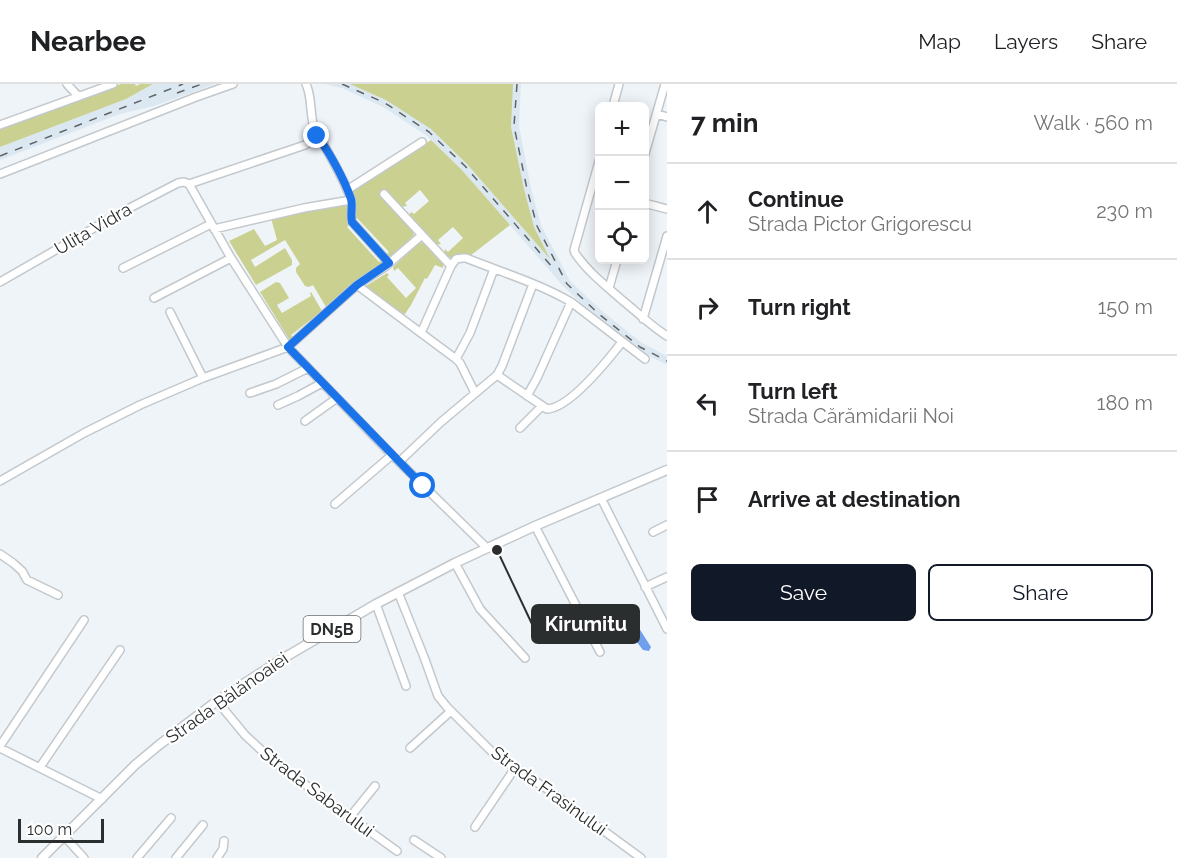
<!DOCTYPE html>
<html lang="en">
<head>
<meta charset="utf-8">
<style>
	:root { --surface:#fff; --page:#f2f2f2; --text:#202124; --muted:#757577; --line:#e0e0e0; --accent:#111827 }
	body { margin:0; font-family:Raleway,sans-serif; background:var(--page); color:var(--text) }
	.controls { position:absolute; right:18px; top:18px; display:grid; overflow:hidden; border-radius:9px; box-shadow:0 3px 15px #0003 }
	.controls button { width:54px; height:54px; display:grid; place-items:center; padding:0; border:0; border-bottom:2px solid var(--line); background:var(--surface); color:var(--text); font:30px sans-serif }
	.scale { position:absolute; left:18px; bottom:15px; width:86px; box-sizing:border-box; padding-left:6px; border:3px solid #2b2e2f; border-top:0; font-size:16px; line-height:21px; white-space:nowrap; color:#2b2e2f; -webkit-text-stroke:4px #fff; paint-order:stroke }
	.stop { position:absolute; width:18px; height:18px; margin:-14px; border:4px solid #1a73e8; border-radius:50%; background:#fff }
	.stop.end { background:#1a73e8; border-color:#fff; box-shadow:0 2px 6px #0008 }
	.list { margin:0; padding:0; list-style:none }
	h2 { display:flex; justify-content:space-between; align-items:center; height:78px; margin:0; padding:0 24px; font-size:26px }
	h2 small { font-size:20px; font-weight:400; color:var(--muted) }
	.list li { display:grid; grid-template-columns:39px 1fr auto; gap:18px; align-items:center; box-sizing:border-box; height:96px; padding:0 24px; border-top:2px solid var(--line) }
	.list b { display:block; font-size:22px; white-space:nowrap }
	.list p { margin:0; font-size:20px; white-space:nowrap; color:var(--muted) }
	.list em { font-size:20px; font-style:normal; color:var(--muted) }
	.actions { display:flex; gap:12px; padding:18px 24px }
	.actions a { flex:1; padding:14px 0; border:2px solid var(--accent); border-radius:9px; text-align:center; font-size:21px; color:var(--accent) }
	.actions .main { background:var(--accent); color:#fff }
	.icon { flex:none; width:33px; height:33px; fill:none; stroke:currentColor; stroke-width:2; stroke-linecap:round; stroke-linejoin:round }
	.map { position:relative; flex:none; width:667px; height:774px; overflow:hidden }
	header { display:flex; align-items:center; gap:36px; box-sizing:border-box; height:84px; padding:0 30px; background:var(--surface); border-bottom:2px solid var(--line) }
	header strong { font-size:28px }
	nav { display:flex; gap:33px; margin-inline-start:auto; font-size:21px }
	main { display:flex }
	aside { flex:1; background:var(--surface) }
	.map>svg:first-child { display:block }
</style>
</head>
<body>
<header>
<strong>Nearbee</strong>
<nav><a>Map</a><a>Layers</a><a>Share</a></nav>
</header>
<main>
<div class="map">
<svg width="667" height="774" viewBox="0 0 667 774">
	<rect width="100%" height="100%" fill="#eff4f9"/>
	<path fill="#dce8f1" d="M153,0H215L154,22L120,30L0,76V63L126,15Z
		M325,0H521L519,42L531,104L541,141L570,197L602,227L642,259L667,272V281L639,267L597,234L564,203L461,85L427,52L383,23L342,4Z"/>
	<path fill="#cad190" d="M121,0H135L136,2L140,0H153L126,15L0,63V44Z
		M350,0H513L511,43L524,105L534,143L550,175L467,80L431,45L386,16Z
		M431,56L461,85L510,141L470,172C462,171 455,170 448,175L444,170L445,165L448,168L463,154L453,143L438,156L441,160L436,161L410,133V129L411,128L414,130L429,117L420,106L405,119L407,122L401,123L387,108L381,113L412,146L414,151L395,171L392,173L386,171L389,168L357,134L354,136L350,107Z
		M349,119L348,136L350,140L347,143L379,178L382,176V179L355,198L326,223L313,201L309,203L305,202L296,188V184L300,180L285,156L251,176L255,183L285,164L292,176V181L256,201L229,157L254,145L265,162L277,156L271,134Z
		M420,158L424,159L443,180V184L435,181L427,195L425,194L411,221L403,233L366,202L387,189L389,191L387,193L406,214L416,204L398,184L394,187L393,183Z
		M276,198L280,199L289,214L277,221L282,229L311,212L310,209L311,208L322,227L291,251L293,254L291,256L289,255L260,208Z"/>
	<path fill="#6f9fed" d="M630,530L632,536L637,541L651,563L649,567L643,566L623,540L622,536L623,533Z"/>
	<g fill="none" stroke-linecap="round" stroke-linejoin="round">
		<g stroke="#c2c8cc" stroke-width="10">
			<path id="minor" d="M67,0L78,12
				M306,0C313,14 309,35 316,50C318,54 322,57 324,61C332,75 346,101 351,115C353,123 350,130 352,138L389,179
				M613,22L619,0
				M657,30L667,33
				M0,41L113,0
				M644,73L665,0
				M600,74L574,166L575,169C587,187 606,202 622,216C637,228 651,242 667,252
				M0,90L196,13L233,0
				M189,100L231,174L288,263L392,371L487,464
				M189,100L305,61L317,52
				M347,106L422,58
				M644,119L667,125
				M214,145L304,124L351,116
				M422,151L451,182L456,175L463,174H466C501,188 538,199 571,218L645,275
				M451,182L421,249L456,275L460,279L475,309
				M123,184L211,140
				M0,198L120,129L178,99L184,98L189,100
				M357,201L421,249
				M609,204L617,176
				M154,214L231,174
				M170,228L203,294
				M643,235L667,152
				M456,275L470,249L494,185
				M497,291L547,325C570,324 608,276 622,258
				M250,309L276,300L308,284
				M527,312L537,294L571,218
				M278,321L298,312L322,299
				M305,337L337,314
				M520,344L542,322
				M399,378L441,338L497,291L502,282L533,200
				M0,397L84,349L140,321L203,294L288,263L357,201L386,182L422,151L384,110
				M601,414L667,545
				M335,420L392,371
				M535,442L600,568
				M653,448L667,441
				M0,470L13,479L22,487L27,496L58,511
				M455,479L480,525L525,574
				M645,503L667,493
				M398,508L424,573L438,612L447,623L494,670L544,703L641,774
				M376,520L406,602
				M217,617L245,651L274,678L397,767
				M0,662L84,536
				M0,664L102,715
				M410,664L451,627
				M40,683L120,566
				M350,733L375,702
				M475,743L515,684
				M64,752L84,774
				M414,756L441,774
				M137,774L171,734
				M176,774L203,741
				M217,774L223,765L224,757"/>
		</g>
		<g stroke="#c2c8cc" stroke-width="11">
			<path id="major" d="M42,774L135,681L159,661L217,617L282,575L376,520L455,479L535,442L667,386"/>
		</g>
		<use href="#minor" stroke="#fff" stroke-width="7"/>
		<use href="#major" stroke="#fff" stroke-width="8"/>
		<path stroke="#5f6365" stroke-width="1.5" stroke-dasharray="8 8" stroke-linecap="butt" d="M342,0L385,19L429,48L465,82L553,184
			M517,0L514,42L527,105L537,142L567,200L599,230L640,263L667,277
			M177,9L202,0
			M0,72L183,0"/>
	</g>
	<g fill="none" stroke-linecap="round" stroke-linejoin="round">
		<path stroke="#1a73e8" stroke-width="8" d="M317,52C329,67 345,97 351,115C353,123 350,130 352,138L389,179L357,201L288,263L423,402"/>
	</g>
	<g text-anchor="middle" stroke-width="4.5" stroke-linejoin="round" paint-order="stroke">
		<rect fill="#fff" stroke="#6b6d6d" stroke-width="1.5" x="303.5" y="532" width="57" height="26" rx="4.5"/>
		<g font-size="16" font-weight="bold" fill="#2b2e2f">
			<text x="332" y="551">DN5B</text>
		</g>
		<g font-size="18" fill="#2b2e2f" stroke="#fff">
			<text transform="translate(93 145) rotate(-30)" y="6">Ulița Vidra</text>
			<text transform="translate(227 614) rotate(-35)" y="6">Strada Bălănoaiei</text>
			<text transform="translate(549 707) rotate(36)" y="6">Strada Frasinului</text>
			<text transform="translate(317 708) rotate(37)" y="6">Strada Sabarului</text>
		</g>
	</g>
	<path fill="none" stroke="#2b2e2f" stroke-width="2" d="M497 466L532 540"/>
	<circle fill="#2b2e2f" stroke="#fff" stroke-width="2" cx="497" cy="466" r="6"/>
	<rect fill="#2b2e2f" stroke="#2b2e2f" stroke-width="2" x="532" y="521" width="107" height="38" rx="6"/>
	<g font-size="20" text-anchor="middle" font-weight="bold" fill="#fff">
		<text x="586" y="547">Kirumitu</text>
	</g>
</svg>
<div class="controls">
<button>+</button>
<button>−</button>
<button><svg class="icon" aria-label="locate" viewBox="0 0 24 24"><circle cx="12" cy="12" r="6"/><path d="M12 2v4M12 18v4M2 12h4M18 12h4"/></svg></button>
</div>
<div class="scale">100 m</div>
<div class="stop" style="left:423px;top:402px"></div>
<div class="stop end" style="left:317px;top:52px"></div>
</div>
<aside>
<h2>7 min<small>Walk · 560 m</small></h2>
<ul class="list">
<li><svg class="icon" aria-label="ahead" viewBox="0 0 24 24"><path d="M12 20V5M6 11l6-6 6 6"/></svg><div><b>Continue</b><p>Strada Pictor Grigorescu</p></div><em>230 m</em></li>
<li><svg class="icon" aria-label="right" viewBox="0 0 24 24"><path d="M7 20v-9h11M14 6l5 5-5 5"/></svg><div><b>Turn right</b></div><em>150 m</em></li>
<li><svg class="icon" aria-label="left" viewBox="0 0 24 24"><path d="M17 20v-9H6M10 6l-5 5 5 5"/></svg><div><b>Turn left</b><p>Strada Cărămidarii Noi</p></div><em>180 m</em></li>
<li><svg class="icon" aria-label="arrive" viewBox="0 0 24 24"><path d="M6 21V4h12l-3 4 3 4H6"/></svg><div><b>Arrive at destination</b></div></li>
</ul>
<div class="actions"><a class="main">Save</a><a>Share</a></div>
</aside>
</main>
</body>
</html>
